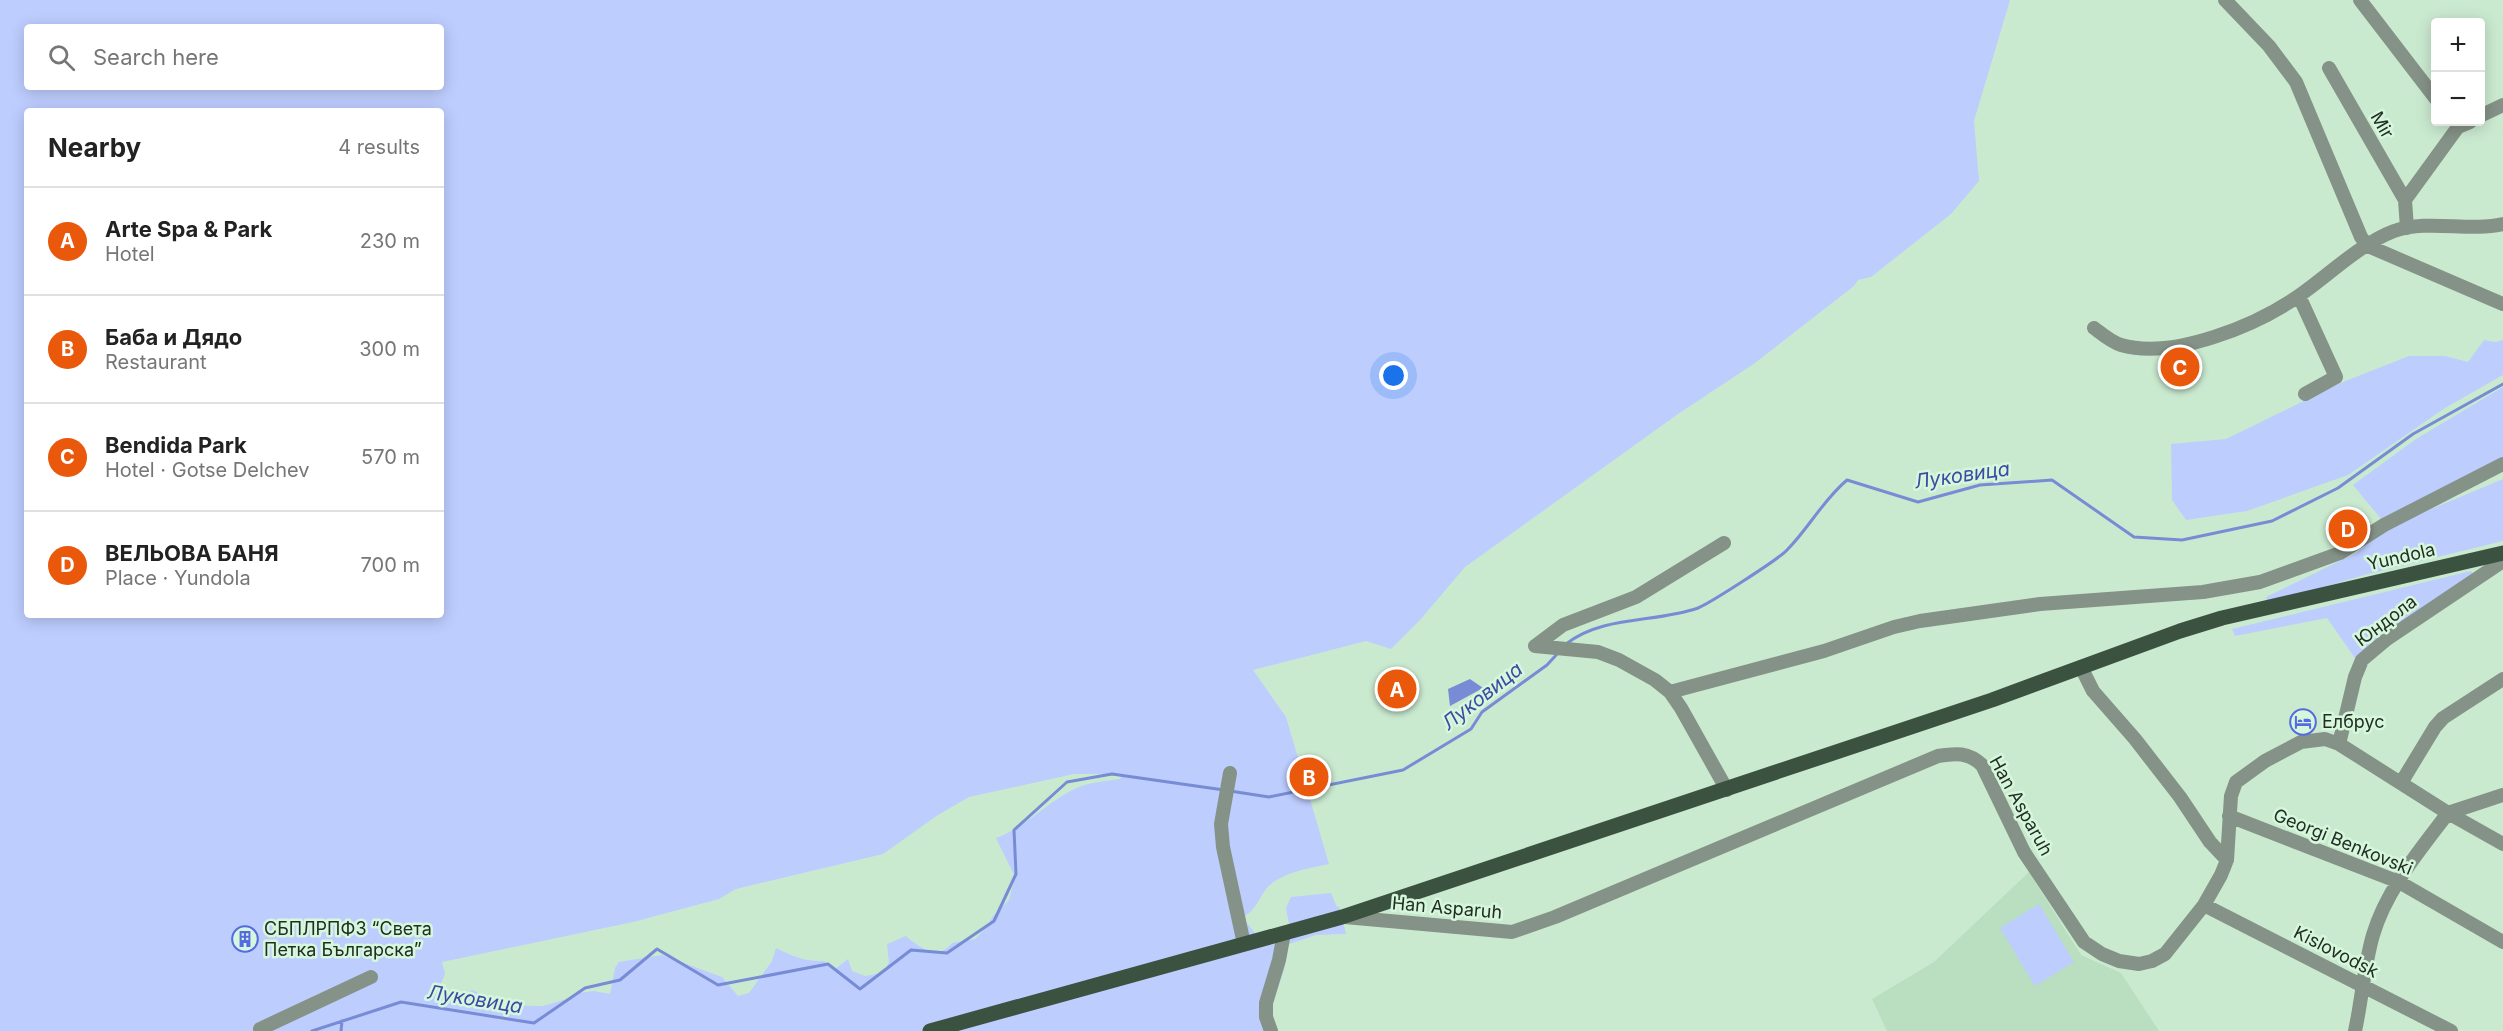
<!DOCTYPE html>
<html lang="en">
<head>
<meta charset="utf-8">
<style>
	:root { --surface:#fff; --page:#f2f2f2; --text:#222; --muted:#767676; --line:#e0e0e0; --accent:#ea580c }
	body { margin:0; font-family:Inter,sans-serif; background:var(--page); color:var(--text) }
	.controls { position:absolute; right:18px; top:18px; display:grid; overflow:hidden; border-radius:6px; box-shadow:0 3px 15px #0003 }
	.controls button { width:54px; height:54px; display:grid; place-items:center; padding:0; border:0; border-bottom:2px solid var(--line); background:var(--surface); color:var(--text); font:30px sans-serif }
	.you { position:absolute; left:1394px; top:376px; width:21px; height:21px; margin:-15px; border:4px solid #fff; border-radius:50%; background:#1a73e8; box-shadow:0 0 0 9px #1a73e833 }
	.badge { display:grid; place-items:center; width:39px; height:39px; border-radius:50%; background:var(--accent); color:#fff; font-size:20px; font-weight:700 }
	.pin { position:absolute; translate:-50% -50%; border:3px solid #fff; box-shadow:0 2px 6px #0006 }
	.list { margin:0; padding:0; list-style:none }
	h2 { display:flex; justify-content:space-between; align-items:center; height:78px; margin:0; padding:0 24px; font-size:26px }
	h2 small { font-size:20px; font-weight:400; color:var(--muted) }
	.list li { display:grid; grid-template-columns:39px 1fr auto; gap:18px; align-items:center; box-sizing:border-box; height:108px; padding:0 24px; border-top:2px solid var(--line) }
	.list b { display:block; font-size:22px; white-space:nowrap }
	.list p { margin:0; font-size:20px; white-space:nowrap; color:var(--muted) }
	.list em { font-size:20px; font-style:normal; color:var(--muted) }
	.icon { flex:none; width:33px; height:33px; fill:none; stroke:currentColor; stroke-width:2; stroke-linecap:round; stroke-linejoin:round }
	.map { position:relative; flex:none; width:2503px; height:1031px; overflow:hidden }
	.search { position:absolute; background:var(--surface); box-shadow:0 3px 15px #0003; left:24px; top:24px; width:420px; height:66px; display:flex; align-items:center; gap:15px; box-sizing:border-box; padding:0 21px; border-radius:6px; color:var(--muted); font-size:22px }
	.panel { position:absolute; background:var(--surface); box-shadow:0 3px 15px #0003; left:24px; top:108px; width:420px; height:510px; border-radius:6px }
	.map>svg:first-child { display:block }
</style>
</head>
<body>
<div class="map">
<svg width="2503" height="1031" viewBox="0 0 2503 1031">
	<rect width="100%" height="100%" fill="#caead0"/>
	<path fill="#b9dec0" d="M2029,872L2081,955L2121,973L2159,1031H1887L1872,999L1934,962Z"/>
	<path fill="#bdcdfe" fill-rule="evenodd" d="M0,0H2010L1974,121L1979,181L1951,214L1871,277L1858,280L1854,286L1755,363L1678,414L1465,567L1420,620L1391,649L1366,641L1253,670L1286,717L1329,864C1310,868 1279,873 1266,889C1259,899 1255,910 1245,916L1246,922L1255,933L1270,935L1289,924L1286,908L1291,897L1331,893L1337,907L1339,906L1346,934L1316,935L1289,944L1284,970L1269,1012L1273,1031H0ZM27,27H441V87H27ZM27,111H441V615H27ZM1074,774H1123L1120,779C1107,781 1091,782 1079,787C1048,800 1027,827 996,838L1015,877L1009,900L993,916L987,927L975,939L952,943C938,961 920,948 906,936L887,944L889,962L883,973L865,976L852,971L848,959L834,970L824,961C805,962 793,956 776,948L772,961L749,993L738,996L722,977L662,955L619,962L615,968L610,994L594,991L578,993L567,999L543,1006L486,1005V996L472,990L456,1003L446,996L440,986L445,974L442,962L633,922L719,899L736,889L883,854L938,815L969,797Z
		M2484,340L2495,342L2503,340V375L2445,408L2348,475L2247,511L2186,520L2172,500L2171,444L2226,439L2343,382L2409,356H2445L2468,362Z
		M2503,387V460L2382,520L2353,485L2416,439Z
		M2503,479V541L2364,575L2268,604L2266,597L2356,553L2386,528Z
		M2471,571L2476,579L2357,661L2327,618L2235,636L2232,629Z
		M2039,904L2074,962L2035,986L2000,928Z"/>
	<path fill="#778cd4" d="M1470,679L1483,688L1450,706L1448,689Z"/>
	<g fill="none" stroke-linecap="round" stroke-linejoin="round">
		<path stroke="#778cd4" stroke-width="3" d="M1566,644C1603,615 1656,623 1698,608C1710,603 1779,559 1787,550C1809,528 1823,500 1847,480L1918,502L1980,485L2052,480L2134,537L2182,540L2272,521L2338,488L2413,434L2503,384
			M1230,791L1269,797L1403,770L1471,729L1482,712L1547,665L1558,653
			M312,1031L401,1002L534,1023L585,988L620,980L657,949L718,985L828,964L860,989L911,950L947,953L994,921L1016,874L1014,830L1067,782L1112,774L1224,790
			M341,1031L342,1021"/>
		<path stroke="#859287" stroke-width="14" d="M2225,0L2269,46L2296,82L2361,237L2368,246L2503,304
			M2360,0L2436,99
			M2329,68L2405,200L2407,228
			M2480,116L2503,105
			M2405,200L2458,127L2470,122
			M2299,296L2336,377L2305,394
			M2094,328C2102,334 2111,342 2121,345C2174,360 2257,325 2300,295C2330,274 2360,244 2394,231C2429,219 2468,232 2503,224
			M1535,646L1598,652L1619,660L1655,680L1670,692L1681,708L1727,790
			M1535,646L1563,625L1636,597L1724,543
			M2081,667L2093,691L2135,739L2180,797L2210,842L2227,860
			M1670,692L1824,651L1894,627L1920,621L2040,604L2203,592L2260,582L2340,553L2384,525L2503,464
			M2339,744L2355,677L2362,660L2387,639L2503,561
			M1230,773L1221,824L1223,847L1244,944
			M2401,783L2435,727L2443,718L2503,679
			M2229,816L2399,882L2503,942
			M2204,905L2451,1031
			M1345,917L1512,932L1555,917L1938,756C1956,753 1968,752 1982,765L2024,852L2084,942L2102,954L2119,961L2139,964L2152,961L2165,954L2204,905L2221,875L2227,860L2231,796L2236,782L2265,761L2301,742L2325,739L2339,744L2448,813L2503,795
			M261,1031L260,1029L371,977
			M1271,1031L1266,1017V1003L1279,960L1284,933
			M2355,1031C2362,999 2364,966 2373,935C2386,890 2420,850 2448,813L2503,844"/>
		<path stroke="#3b5240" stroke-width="15" d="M930,1031L1342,917L1992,700L2180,631L2222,618L2503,553"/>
	</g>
	<defs>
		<g id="hotel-ring" transform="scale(1.35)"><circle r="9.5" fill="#d7f7dd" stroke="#546be1" stroke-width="1.5"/><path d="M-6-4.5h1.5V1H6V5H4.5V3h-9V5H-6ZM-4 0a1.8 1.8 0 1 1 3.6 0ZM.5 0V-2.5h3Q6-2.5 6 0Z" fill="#546be1"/></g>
		<g id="building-ring" transform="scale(1.35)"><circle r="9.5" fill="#d7f7dd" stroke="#546be1" stroke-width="1.5"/><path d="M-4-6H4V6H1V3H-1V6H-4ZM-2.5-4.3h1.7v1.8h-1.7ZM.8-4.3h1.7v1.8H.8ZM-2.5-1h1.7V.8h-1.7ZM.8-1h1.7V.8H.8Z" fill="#546be1"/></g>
	</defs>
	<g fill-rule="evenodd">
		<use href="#hotel-ring" x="2303" y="722"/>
		<use href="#building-ring" x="245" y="939"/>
	</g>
	<g text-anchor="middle" stroke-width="5" stroke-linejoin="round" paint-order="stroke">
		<g font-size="18" fill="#222e24" stroke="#d7f7dd">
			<text transform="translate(2382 125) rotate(60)" y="6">Mir</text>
			<text transform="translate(2401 557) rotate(-13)" y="6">Yundola</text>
			<text transform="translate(2386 621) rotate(-37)" y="6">Юндола</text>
			<text transform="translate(2021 806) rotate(61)" y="6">Han Asparuh</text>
			<text transform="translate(2343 842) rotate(22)" y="6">Georgi Benkovski</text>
			<text transform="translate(1447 908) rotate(5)" y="6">Han Asparuh</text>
			<text transform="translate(2336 952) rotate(27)" y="6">Kislovodsk</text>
		</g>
		<g font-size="18" fill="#222e24" stroke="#d7f7dd" text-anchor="start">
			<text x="2322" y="728">Елбрус</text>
			<text x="264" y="935">СБПЛРПФЗ “Света<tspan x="264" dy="21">Петка Българска”</tspan></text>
		</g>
		<g font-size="20" font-style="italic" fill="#3b4ca3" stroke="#d7f7dd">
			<text transform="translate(1962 475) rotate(-8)" y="7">Луковица</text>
			<text transform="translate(1482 696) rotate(-38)" y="7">Луковица</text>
			<text transform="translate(475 999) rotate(9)" y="7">Луковица</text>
		</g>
	</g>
</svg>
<div class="controls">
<button>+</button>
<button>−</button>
</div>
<div class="you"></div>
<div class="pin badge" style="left:1397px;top:689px">A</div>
<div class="pin badge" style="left:1309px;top:777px">B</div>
<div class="pin badge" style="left:2180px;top:367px">C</div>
<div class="pin badge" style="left:2348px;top:529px">D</div>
<div class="search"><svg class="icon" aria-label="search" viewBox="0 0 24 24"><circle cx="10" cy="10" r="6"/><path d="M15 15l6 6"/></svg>Search here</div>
<section class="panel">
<h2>Nearby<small>4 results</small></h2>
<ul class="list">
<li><span class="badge">A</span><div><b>Arte Spa &amp; Park</b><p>Hotel</p></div><em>230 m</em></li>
<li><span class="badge">B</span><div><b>Баба и Дядо</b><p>Restaurant</p></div><em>300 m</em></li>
<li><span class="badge">C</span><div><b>Bendida Park</b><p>Hotel · Gotse Delchev</p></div><em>570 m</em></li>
<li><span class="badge">D</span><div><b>ВЕЛЬОВА БАНЯ</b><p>Place · Yundola</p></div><em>700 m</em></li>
</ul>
</section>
</div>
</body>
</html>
